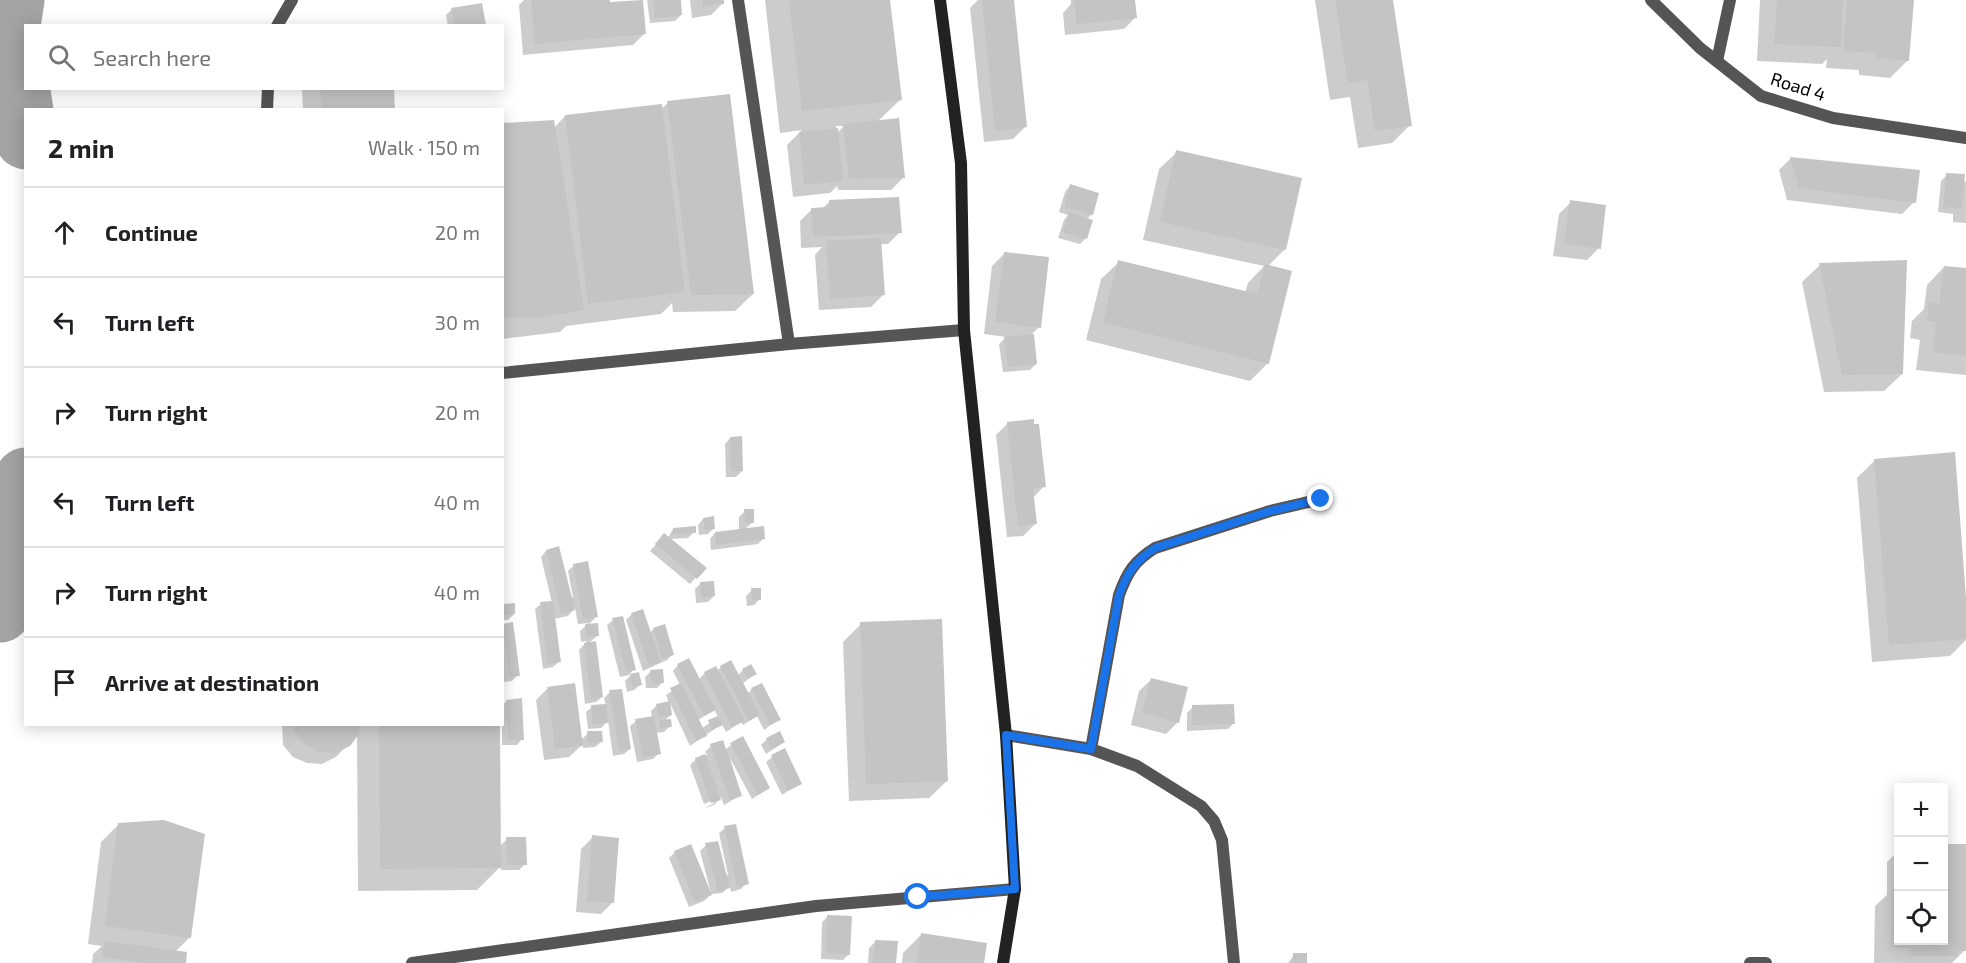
<!DOCTYPE html>
<html lang="en">
<head>
<meta charset="utf-8">
<style>
	:root { --surface:#fff; --page:#f6f6f6; --text:#202124; --muted:#757577; --line:#e0e0e0 }
	body { margin:0; font-family:"Exo 2",sans-serif; background:var(--page); color:var(--text) }
	.controls { position:absolute; right:18px; bottom:18px; display:grid; overflow:hidden; border-radius:0px; box-shadow:0 3px 15px #0003 }
	.controls button { width:54px; height:54px; display:grid; place-items:center; padding:0; border:0; border-bottom:2px solid var(--line); background:var(--surface); color:var(--text); font:30px sans-serif }
	.stop { position:absolute; width:18px; height:18px; margin:-14px; border:4px solid #1a73e8; border-radius:50%; background:#fff }
	.stop.end { background:#1a73e8; border-color:#fff; box-shadow:0 2px 6px #0008 }
	.list { margin:0; padding:0; list-style:none }
	h2 { display:flex; justify-content:space-between; align-items:center; height:78px; margin:0; padding:0 24px; font-size:26px }
	h2 small { font-size:20px; font-weight:400; color:var(--muted) }
	.list li { display:grid; grid-template-columns:39px 1fr auto; gap:18px; align-items:center; box-sizing:border-box; height:90px; padding:0 24px; border-top:2px solid var(--line) }
	.list b { display:block; font-size:22px; white-space:nowrap }
	.list em { font-size:20px; font-style:normal; color:var(--muted) }
	.icon { flex:none; width:33px; height:33px; fill:none; stroke:currentColor; stroke-width:2; stroke-linecap:round; stroke-linejoin:round }
	.map { position:relative; flex:none; width:1966px; height:963px; overflow:hidden }
	.search { position:absolute; background:var(--surface); box-shadow:0 3px 15px #0003; left:24px; top:24px; width:480px; height:66px; display:flex; align-items:center; gap:15px; box-sizing:border-box; padding:0 21px; border-radius:0px; color:var(--muted); font-size:22px }
	.panel { position:absolute; background:var(--surface); box-shadow:0 3px 15px #0003; left:24px; top:108px; width:480px; height:618px; border-radius:0px }
	.map>svg:first-child { display:block }
</style>
</head>
<body>
<div class="map">
<svg width="1966" height="963" viewBox="0 0 1966 963">
	<rect width="100%" height="100%" fill="#fff"/>
	<path fill="#0003" fill-rule="evenodd" d="M524,0H608L609,4L645,33L633,45L523,55L519,5Z
		M647,0H680L681,15L675,21L650,23Z
		M690,0H723V3L711,15L692,18Z
		M765,0H889L900,100L877,122L903,178L891,190H838L837,186L830,193L793,197L787,145L802,130L780,133ZM836,126H844L837,133Z
		M978,0H1013L1025,127L1013,139L984,142L970,8Z
		M1071,0H1134L1136,17L1124,29L1065,35L1063,13L1071,4Z
		M1315,0H1391L1410,125L1392,143L1358,148L1350,97L1330,100Z
		M1760,0H1913L1908,60L1890,78L1859,75V70L1826,68L1827,59L1822,64L1757,61Z
		M452,9L484,24L448,26L446,15Z
		M302,88H392L394,110H303Z
		M668,103L753,294L735,311L673,312L672,303L661,314L566,326L560,332L502,339V124L554,128L565,116L661,109Z
		M1177,152L1285,249L1268,266V363L1250,381L1086,340L1101,279L1119,262L1245,293L1248,283L1264,266L1143,240L1159,169Z
		M1791,158L1914,202L1902,214L1787,200L1779,170Z
		M1947,175L1962,184L1966,181V223L1953,222V214L1938,212L1941,181Z
		M1070,186L1092,214L1087,219L1091,221L1085,239L1080,244L1058,238L1064,220L1068,215L1059,212L1065,192Z
		M829,202L900,232L888,244H880L883,295L871,307L819,310L815,255L822,247L801,248L800,221L812,209H822Z
		M1571,202L1599,248L1587,260L1553,256L1559,214Z
		M1004,254L1039,327L1032,334L1036,364L1030,370L1003,372L999,344L1006,337L984,334L992,266Z
		M1820,265L1902,374L1884,391L1824,392L1802,282Z
		M1944,267L1966,270V375L1916,370L1920,340L1910,338L1912,321L1924,309L1927,285Z
		M1008,423L1044,486L1032,499L1035,524L1023,536L1007,537L996,435Z
		M730,438L742,471L736,477H726L725,444Z
		M1875,460L1966,617V640L1950,656L1872,662L1857,478Z
		M745,511L753,522L745,529L764,538L758,544L711,550L710,539L715,533L739,530V517Z
		M703,519L714,528L708,534L699,535L698,525Z
		M673,529L694,532L688,538L669,539L704,568L690,584L650,551L659,541L668,538Z
		M546,551L570,597H573L568,571L574,565L596,617L588,625L598,635L589,643L602,697L596,702L585,704L579,650L587,641L581,642L580,631L589,623L578,624L575,608L568,616L554,619L559,662L553,667L543,669L535,609L541,604L552,603L541,557Z
		M700,584L714,596L708,602L696,603L695,589Z
		M752,590L760,599L754,605L747,606L746,596Z
		M502,605L514,614L508,620H502Z
		M632,614L650,633L653,629L673,654L667,660L643,671L626,620Z
		M613,620L634,669L629,675L620,677L607,625Z
		M861,624L947,781L929,798L849,801L843,642Z
		M503,625L518,675L512,681L504,682Z
		M678,665L699,679L705,673L717,671L721,667L737,676L743,670L755,674L742,684L747,694L752,689L779,719L764,730L757,716L743,725L741,722L726,732L722,724L690,746L670,703L671,715L664,721L670,726L664,732L655,733L659,753L653,759L637,762L630,726L636,721L652,718L651,711L657,705L669,703L666,695L680,685L673,671ZM714,709L718,717L701,729L697,721Z
		M650,672L663,682L657,688H646L645,677Z
		M630,676L640,685L634,690L627,692L625,681Z
		M1152,679L1178,722L1166,734L1131,725L1139,691Z
		M548,688L581,740L588,733L601,742L595,747L583,748V744L569,757L544,760L536,700Z
		M610,692L630,749L624,754L613,756L608,721L601,728L588,729L586,712L592,707L606,706L604,698Z
		M507,701L522,739L517,745H502V705Z
		M1193,707L1233,724L1228,729L1187,731V713Z
		M282,724H498L500,846L507,839L525,864L519,870H501V866L477,890L358,891L357,735L336,757L322,764L307,763L293,757L283,745Z
		M767,739L784,742L766,754L761,745Z
		M731,745L769,788L752,799L730,758L741,795L724,805L721,797L714,805L705,808L714,803V800L704,804L690,765L696,759L707,755L705,752L711,746L725,750Z
		M772,757L800,783L782,795L766,762Z
		M119,824L190,937L175,952L184,963H92L93,954L102,946L88,944L101,842Z
		M725,828L747,883L741,889L731,892L730,886L722,893L711,894L704,901L689,907L669,858L675,852L711,893L700,851L706,845L725,876L728,875L719,833Z
		M593,837L613,902L601,914L576,912L581,849Z
		M1944,845L1965,846L1964,951L1952,963H1874L1875,906L1887,895V862L1898,851V940H1944Z
		M828,916L849,954L843,960L821,959L822,922Z
		M921,935L982,963H902L903,953Z
		M875,942L895,963H868L869,948Z
		M1294,955L1306,963H1288Z"/>
	<g fill="none" stroke-linecap="round" stroke-linejoin="round">
		<path stroke="#a3a3a3" stroke-width="63" d="M13,0L9,25L26,138
			M0,611L26,479"/>
	</g>
	<path fill="#c4c4c4" d="M531,0H610V2L643,0L646,34L535,44Z
		M653,0H681L682,15L655,18Z
		M702,0H724V4L703,6Z
		M789,0H890L902,100L802,111Z
		M982,0H1014L1027,127L995,131Z
		M1074,0H1135L1137,18L1077,24Z
		M1335,0H1393L1412,126L1375,131L1367,80L1348,83Z
		M1777,0H1843L1841,47L1774,44Z
		M1847,0H1914L1909,61L1876,58V53L1843,51Z
		M482,3L486,25L455,26L451,8Z
		M320,88H394L395,110H322Z
		M730,94L754,294L691,295L667,101Z
		M662,104L685,292L588,304L565,115Z
		M899,118L905,178L849,179L843,124Z
		M554,120L584,310L539,318L502,317V123Z
		M838,128L843,181L804,185L799,132Z
		M1176,150L1302,178L1286,250L1160,222Z
		M1790,157L1920,170L1916,203L1799,188Z
		M1946,173L1965,174L1962,209L1943,207Z
		M1070,184L1099,193L1093,215L1064,207Z
		M899,197L902,233L813,237L811,208L829,207V200Z
		M1570,200L1606,205L1601,249L1564,244Z
		M1069,212L1093,220L1087,239L1063,232Z
		M881,238L885,295L830,299L826,241Z
		M1004,252L1049,257L1041,328L995,322Z
		M1118,260L1257,294L1265,264L1292,271L1269,364L1103,322Z
		M1907,260L1903,374L1842,375L1819,263Z
		M1944,266L1966,268V356L1933,352L1936,322L1927,321L1929,302L1939,303Z
		M1034,334L1037,364L1008,367L1004,337Z
		M1034,419V424H1039L1046,487L1033,489L1037,524L1018,526L1007,422Z
		M742,436L743,471H731L730,437Z
		M1955,452L1966,598V639L1889,645L1874,459Z
		M744,509H754V523H745Z
		M714,516L715,529L705,530L703,518Z
		M696,526V533L673,534V528Z
		M764,526L765,539L716,545L715,532Z
		M664,533L707,568L697,579L655,544Z
		M559,546L575,610L561,614L546,550Z
		M588,561L598,617L583,619L573,564Z
		M714,581L715,596L701,598L700,582Z
		M751,588H761V600H752Z
		M553,601L561,662L548,664L540,602Z
		M515,603V614L502,615V604Z
		M643,609L661,662L649,666L631,613Z
		M623,616L636,670L626,672L612,618Z
		M942,619L948,781L866,784L860,622Z
		M513,622L520,676L509,677L503,624Z
		M598,623L599,636L586,637L585,624Z
		M665,624L674,655L662,658L653,628Z
		M596,641L603,697L591,699L584,643Z
		M689,658L716,710L704,716L677,664Z
		M731,660L760,715L749,721L720,666Z
		M751,664L757,674L747,679L742,669Z
		M716,666L745,721L732,727L704,672Z
		M663,669L664,683H651L650,670Z
		M639,672L642,685L632,687L630,674Z
		M1151,678L1188,687L1179,723L1142,713Z
		M575,683L583,746L555,749L547,687Z
		M681,683L707,736L696,741L670,688Z
		M762,683L781,720L770,725L751,688Z
		M622,689L631,749L619,751L609,690Z
		M522,698L524,740H508L506,700Z
		M670,701L672,715L658,717L656,704Z
		M606,704L608,723L593,724L591,705Z
		M1234,704L1235,724L1192,725V705Z
		M654,716L661,754L643,757L635,719Z
		M718,716L723,725L712,730L708,720Z
		M671,719L672,727L660,728L659,720Z
		M293,724H362L359,734L350,746L335,753L319,752L305,745L295,732Z
		M379,724H500L501,868L380,869Z
		M587,731H602L603,742L588,743Z
		M780,731L785,742L772,749L766,738Z
		M743,736L770,788L758,795L730,743Z
		M723,740L742,796L730,800L710,744Z
		M785,748L802,784L788,791L771,755Z
		M705,754L721,800L711,803L695,758Z
		M164,820L205,834L191,938L105,926L118,823Z
		M736,824L749,884L737,887L724,826Z
		M592,835L619,838L614,903L587,901Z
		M506,837H526L527,865H507Z
		M718,841L730,888L718,891L705,843Z
		M691,844L712,895L695,902L674,851Z
		M1944,844H1966V951H1958V956H1911V948H1891L1892,887H1898V940H1944Z
		M827,915L852,916L850,955L826,953Z
		M921,933L987,943L984,963H916Z
		M875,940L898,941L896,963H873Z
		M105,941L187,952L186,963H146L102,957Z
		M1293,953H1307V963H1293Z"/>
	<g fill="none" stroke-linecap="round" stroke-linejoin="round">
		<path stroke="#555" stroke-width="12" d="M738,0L789,344
			M277,26L292,0
			M1717,61L1730,0
			M267,110L268,88
			M502,373L789,344L964,330
			M1006,735L1091,749L1137,766L1201,806L1214,821L1222,840L1234,963
			M1091,749L1119,595C1127,573 1134,561 1155,548L1270,511L1321,499"/>
		<path stroke="#555" stroke-width="12" d="M1651,0L1700,48L1761,96L1833,118L1966,138
			M412,963L816,906L1015,889
			M1750,963H1766"/>
		<path stroke="#222" stroke-width="12" d="M940,0L961,163L964,330L1006,735L1015,889L1003,963"/>
	</g>
	<g fill="none" stroke-linecap="round" stroke-linejoin="round">
		<path stroke="#1a73e8" stroke-width="8" d="M918,897L1015,889L1006,735L1091,749L1119,595C1127,573 1135,561 1155,548L1270,511L1321,499"/>
	</g>
	<g text-anchor="middle" stroke-width="4.5" stroke-linejoin="round" paint-order="stroke">
		<g font-size="18" fill="#000" stroke="#fff">
			<text transform="translate(1798 87) rotate(18)" y="6">Road 4</text>
		</g>
	</g>
</svg>
<div class="controls">
<button>+</button>
<button>−</button>
<button><svg class="icon" aria-label="locate" viewBox="0 0 24 24"><circle cx="12" cy="12" r="6"/><path d="M12 2v4M12 18v4M2 12h4M18 12h4"/></svg></button>
</div>
<div class="stop" style="left:918px;top:897px"></div>
<div class="stop end" style="left:1321px;top:499px"></div>
<div class="search"><svg class="icon" aria-label="search" viewBox="0 0 24 24"><circle cx="10" cy="10" r="6"/><path d="M15 15l6 6"/></svg>Search here</div>
<section class="panel">
<h2>2 min<small>Walk · 150 m</small></h2>
<ul class="list">
<li><svg class="icon" aria-label="ahead" viewBox="0 0 24 24"><path d="M12 20V5M6 11l6-6 6 6"/></svg><div><b>Continue</b></div><em>20 m</em></li>
<li><svg class="icon" aria-label="left" viewBox="0 0 24 24"><path d="M17 20v-9H6M10 6l-5 5 5 5"/></svg><div><b>Turn left</b></div><em>30 m</em></li>
<li><svg class="icon" aria-label="right" viewBox="0 0 24 24"><path d="M7 20v-9h11M14 6l5 5-5 5"/></svg><div><b>Turn right</b></div><em>20 m</em></li>
<li><svg class="icon" aria-label="left" viewBox="0 0 24 24"><path d="M17 20v-9H6M10 6l-5 5 5 5"/></svg><div><b>Turn left</b></div><em>40 m</em></li>
<li><svg class="icon" aria-label="right" viewBox="0 0 24 24"><path d="M7 20v-9h11M14 6l5 5-5 5"/></svg><div><b>Turn right</b></div><em>40 m</em></li>
<li><svg class="icon" aria-label="arrive" viewBox="0 0 24 24"><path d="M6 21V4h12l-3 4 3 4H6"/></svg><div><b>Arrive at destination</b></div></li>
</ul>
</section>
</div>
</body>
</html>
